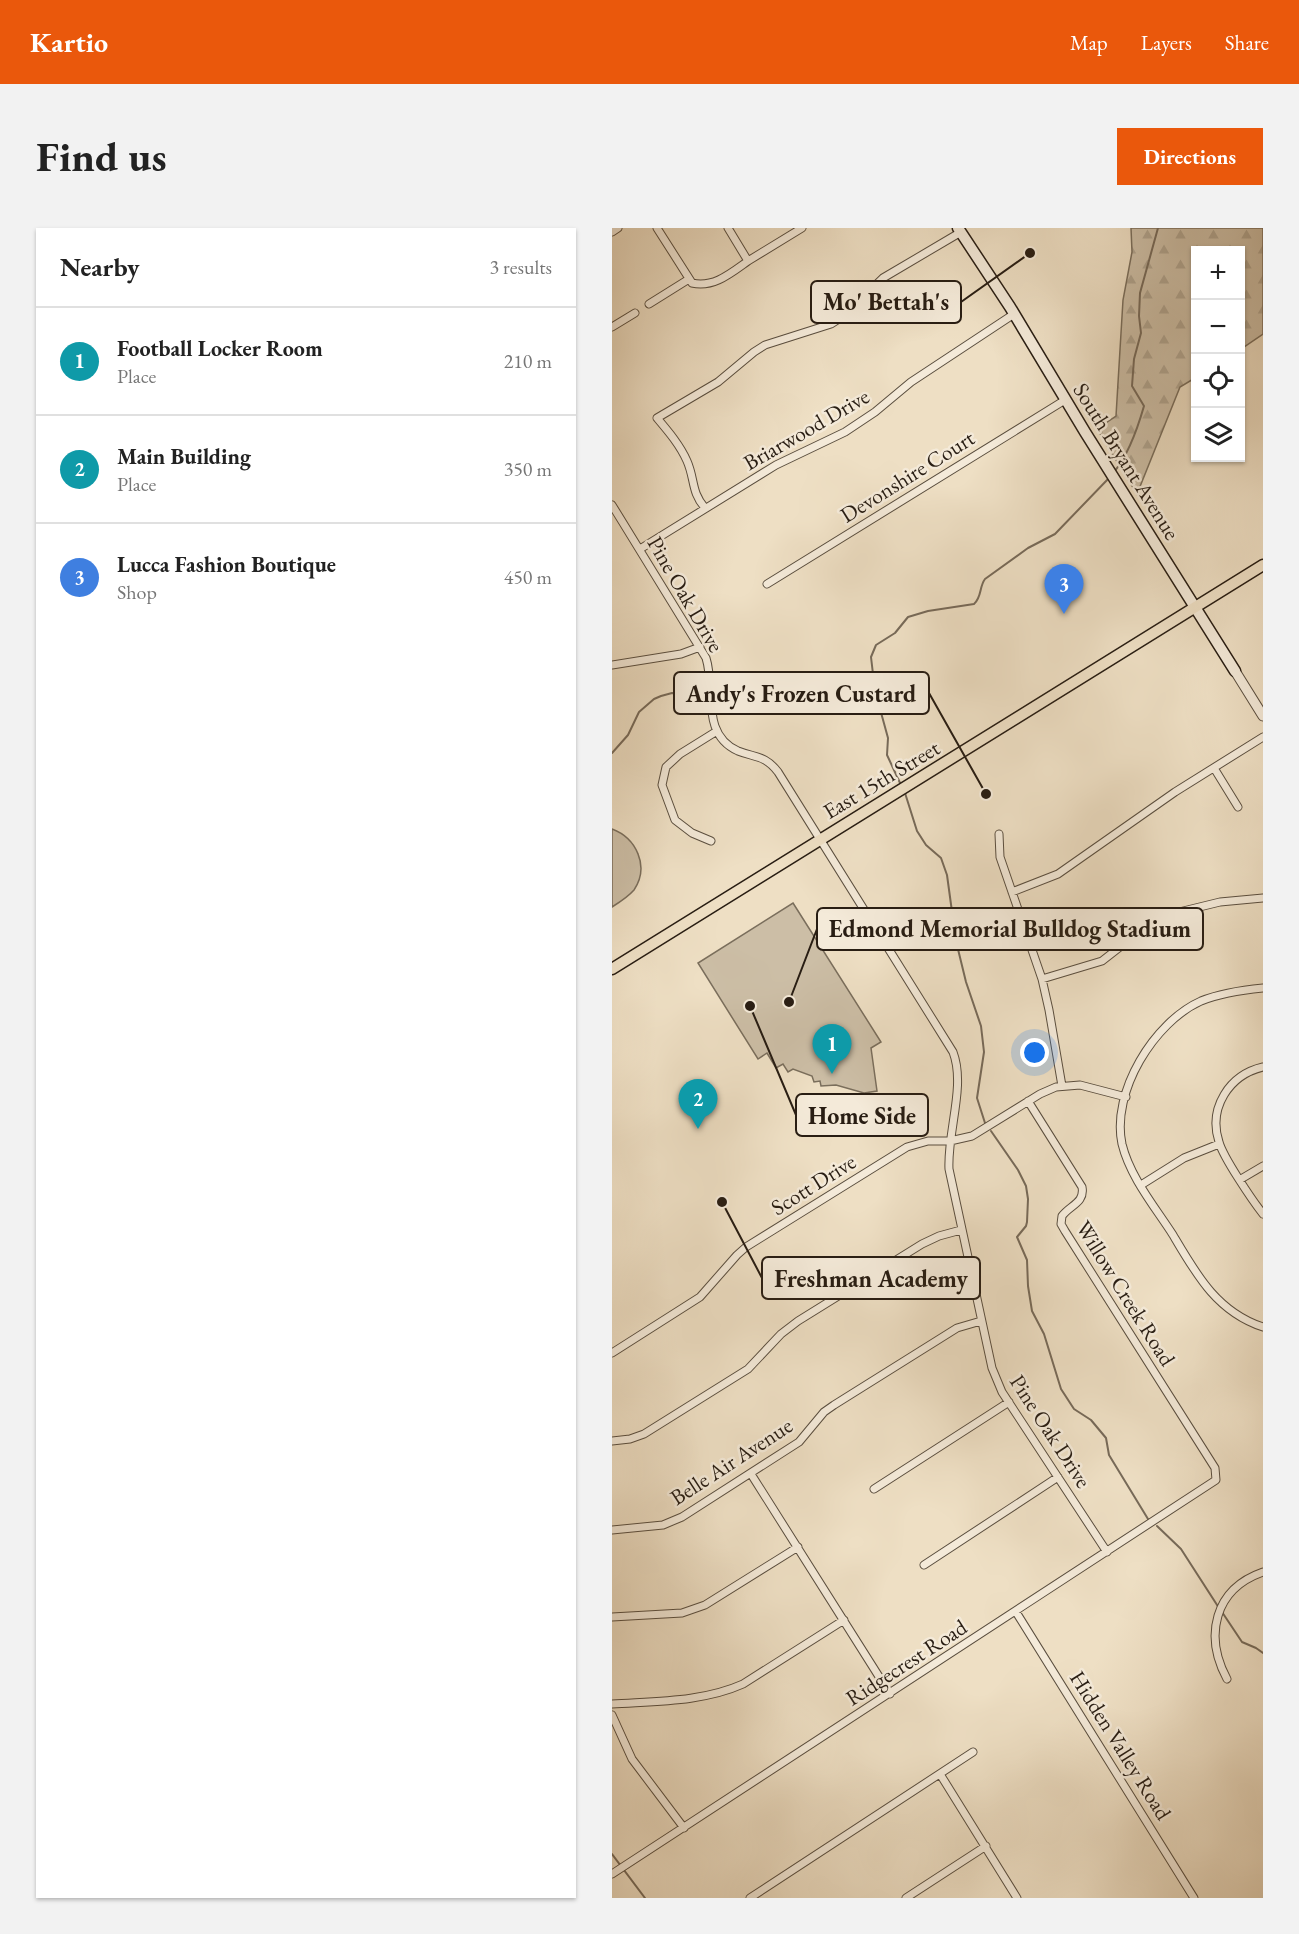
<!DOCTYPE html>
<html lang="en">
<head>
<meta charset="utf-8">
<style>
	:root { --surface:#fff; --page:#f2f2f2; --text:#222; --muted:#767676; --line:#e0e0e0; --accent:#ea580c }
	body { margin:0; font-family:"EB Garamond",serif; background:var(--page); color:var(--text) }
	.controls { position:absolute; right:18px; top:18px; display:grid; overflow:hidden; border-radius:0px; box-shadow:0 2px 4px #0004 }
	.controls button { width:54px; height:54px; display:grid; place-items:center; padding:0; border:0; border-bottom:2px solid var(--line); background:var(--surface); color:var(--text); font:30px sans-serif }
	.you { position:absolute; left:423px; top:825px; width:21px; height:21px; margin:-15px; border:4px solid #fff; border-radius:50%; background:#1a73e8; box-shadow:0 0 0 9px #1a73e833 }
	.badge { display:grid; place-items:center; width:39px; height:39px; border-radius:50%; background:var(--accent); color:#fff; font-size:20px; font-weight:700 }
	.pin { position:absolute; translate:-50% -50px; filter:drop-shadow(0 2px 3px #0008) }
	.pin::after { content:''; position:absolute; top:32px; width:21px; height:18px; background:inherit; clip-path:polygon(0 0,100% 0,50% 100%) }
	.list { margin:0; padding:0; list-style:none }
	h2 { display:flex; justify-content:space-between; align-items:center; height:78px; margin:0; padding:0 24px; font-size:26px }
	h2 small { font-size:20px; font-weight:400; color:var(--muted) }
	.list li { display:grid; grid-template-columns:39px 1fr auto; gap:18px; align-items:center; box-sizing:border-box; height:108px; padding:0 24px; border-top:2px solid var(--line) }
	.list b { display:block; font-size:22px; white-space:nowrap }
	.list p { margin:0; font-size:20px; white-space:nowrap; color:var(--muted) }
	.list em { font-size:20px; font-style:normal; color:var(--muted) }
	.icon { flex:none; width:33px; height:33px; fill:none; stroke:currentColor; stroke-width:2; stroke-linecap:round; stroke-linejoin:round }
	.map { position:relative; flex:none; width:651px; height:1670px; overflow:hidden; border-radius:0px }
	header { display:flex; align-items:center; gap:36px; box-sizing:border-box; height:84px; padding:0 30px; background:var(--accent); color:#fff }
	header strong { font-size:28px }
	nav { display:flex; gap:33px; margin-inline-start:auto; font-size:21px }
	.intro { display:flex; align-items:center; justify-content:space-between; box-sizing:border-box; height:144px; padding:0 36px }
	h1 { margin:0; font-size:42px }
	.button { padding:15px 27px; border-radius:0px; background:var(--accent); color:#fff; font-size:21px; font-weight:700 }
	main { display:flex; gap:36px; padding:0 36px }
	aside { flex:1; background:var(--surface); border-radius:0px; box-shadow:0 2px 4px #0004 }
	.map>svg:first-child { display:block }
</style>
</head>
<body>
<header>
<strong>Kartio</strong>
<nav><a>Map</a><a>Layers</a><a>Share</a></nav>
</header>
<div class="intro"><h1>Find us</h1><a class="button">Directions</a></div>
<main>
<aside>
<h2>Nearby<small>3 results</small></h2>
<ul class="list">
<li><span class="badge" style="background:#0f9aa8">1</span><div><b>Football Locker Room</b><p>Place</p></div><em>210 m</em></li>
<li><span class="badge" style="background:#0f9aa8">2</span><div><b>Main Building</b><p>Place</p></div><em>350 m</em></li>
<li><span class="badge" style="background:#3f7fe0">3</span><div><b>Lucca Fashion Boutique</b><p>Shop</p></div><em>450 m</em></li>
</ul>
</aside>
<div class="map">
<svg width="651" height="1670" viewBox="0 0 651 1670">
	<defs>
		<pattern id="forest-firs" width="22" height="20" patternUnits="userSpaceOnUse" patternTransform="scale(1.5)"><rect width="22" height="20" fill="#ccbea6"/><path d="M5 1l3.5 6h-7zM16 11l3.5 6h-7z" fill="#afa38e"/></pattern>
	</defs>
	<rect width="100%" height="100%" fill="#eedfc4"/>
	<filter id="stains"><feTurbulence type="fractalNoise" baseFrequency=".00333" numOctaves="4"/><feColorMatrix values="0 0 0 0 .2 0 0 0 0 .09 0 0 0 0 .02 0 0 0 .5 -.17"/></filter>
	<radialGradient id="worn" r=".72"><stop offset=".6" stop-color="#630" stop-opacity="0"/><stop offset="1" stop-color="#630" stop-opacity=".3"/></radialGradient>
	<path fill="#ccbea6" stroke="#7a6e5c" stroke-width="1.5" d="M0,601C24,610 38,638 22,662C16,669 8,674 0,679Z
		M181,675L269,814L259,820L265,863L252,865L224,857L209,858L208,853L202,854L200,848L181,841L176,844L171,836L164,840L155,825L146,831L86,735Z"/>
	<path fill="url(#forest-firs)" stroke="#7a6e5c" stroke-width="1.5" d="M519,0H651V106L629,121L628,22H584L583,150L568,159L525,266L485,201L504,188L511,72L520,24Z"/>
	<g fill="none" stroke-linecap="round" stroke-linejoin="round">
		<path stroke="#776a59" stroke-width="2" d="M502,244C517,226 526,199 532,178L520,158L522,131L529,105L527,88L528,65L546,0
			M0,525L16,507L27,484L42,471L49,468L60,465L119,471L147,466L184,464L223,456L239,455L258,450L259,448
			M289,557L275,527L276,510L259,448L261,446L259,429L264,417L283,405L296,389L316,383L362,376C370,369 367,359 373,351L416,320L443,306L497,250
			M293,565L305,603L314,617L329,630L335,647L344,713L354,754L369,798L372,824L365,870L373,895
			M379,903L406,942L414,958L416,971L415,994L414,998L405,1009L415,1032L416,1058L420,1083L432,1106L449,1161L462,1181L479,1192L494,1210L497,1227L536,1291
			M545,1298L569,1321L607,1380
			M610,1384L630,1414L644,1420L651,1425
			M0,1626L33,1670"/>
		<g stroke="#5a4e3f" stroke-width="9">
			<path id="minor" d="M45,0L80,55C102,60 119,45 136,33
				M116,0L136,33L190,0
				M0,4L6,0
				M37,76L77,51
				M0,99L23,85
				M0,277L94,430C104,461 88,506 126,523C144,530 153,527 166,544L341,824C354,858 335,904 337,941L380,1140L390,1164L495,1324
				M93,280C79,264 83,251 75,233C68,217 56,203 45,190L106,154L142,124L153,117L219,96L233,87L271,50L349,4
				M28,321L164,237L233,204L263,184L299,154L402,86
				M155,356L453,172
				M0,437L69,426L88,419
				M602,540L626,579
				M387,606L388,629L430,751L437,782L450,858
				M99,613L80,605L63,592L50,557L54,539L68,526L105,503
				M400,664L446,646L563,564L651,509
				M430,751L490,733L531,701L563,685L608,674L651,670
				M651,760C630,762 609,765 589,773C542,794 499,864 510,916C518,949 543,979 561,1007C584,1046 605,1084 651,1099
				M651,839C617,847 596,880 607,914C611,929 640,972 651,986
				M629,951L651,938
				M529,957L572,930L607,916
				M0,1125L88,1069L125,1027L134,1019L295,919L316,913H338L360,908L428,866L444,859L468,857L514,869
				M0,1213L18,1211L32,1206L136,1141L169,1106L186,1093L310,1016L327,1008L349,1002
				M139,1246L278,1466
				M262,1261L397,1174
				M0,1302L51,1297L70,1289L187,1214L212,1184L222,1177L345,1100L369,1093
				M312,1337L446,1249
				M404,1384L582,1670
				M0,1389L70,1385L93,1377L186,1319
				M615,1451C592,1408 602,1361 651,1344
				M0,1476C44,1473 91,1474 131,1456L232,1392
				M0,1487L20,1531L72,1600
				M328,1546L405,1670
				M0,1646L604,1252L603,1240L453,1003L449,996L450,988C458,977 473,975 470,959L416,873
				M138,1670L361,1524
				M294,1670L374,1618"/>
		</g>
		<g stroke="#5a4e3f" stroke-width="11">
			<path id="tertiary" d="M623,443L651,488"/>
		</g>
		<g stroke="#281d13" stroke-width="13">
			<path id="secondary" d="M346,0L398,79L473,204L623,443"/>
		</g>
		<g stroke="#281d13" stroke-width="13">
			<path id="primary" d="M0,741L651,337"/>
		</g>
		<use href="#minor" stroke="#f4ead9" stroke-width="7"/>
		<use href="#tertiary" stroke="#f4ead9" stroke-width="9"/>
		<use href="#secondary" stroke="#f4ead9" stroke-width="10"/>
		<use href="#primary" stroke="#eedfc4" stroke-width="10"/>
	</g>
	<g text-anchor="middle" stroke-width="5" stroke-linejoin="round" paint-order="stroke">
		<g font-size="22" fill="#281d13" stroke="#f4ead9">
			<text transform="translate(194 201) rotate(-30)" y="8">Briarwood Drive</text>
			<text transform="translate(515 233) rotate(58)" y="8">South Bryant Avenue</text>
			<text transform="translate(295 248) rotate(-32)" y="8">Devonshire Court</text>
			<text transform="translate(74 366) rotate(60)" y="8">Pine Oak Drive</text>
			<text transform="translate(269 551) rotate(-31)" y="8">East 15th Street</text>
			<text transform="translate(201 956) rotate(-32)" y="8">Scott Drive</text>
			<text transform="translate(514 1065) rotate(58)" y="8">Willow Creek Road</text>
			<text transform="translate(439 1203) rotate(57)" y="8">Pine Oak Drive</text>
			<text transform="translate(119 1233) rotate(-33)" y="8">Belle Air Avenue</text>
			<text transform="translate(294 1434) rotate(-33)" y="8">Ridgecrest Road</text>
			<text transform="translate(509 1517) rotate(58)" y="8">Hidden Valley Road</text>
		</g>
	</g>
	<path fill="none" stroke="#281d13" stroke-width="2" d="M418 25L349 74M374 566L317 465M177 774L205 701M138 778L184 887M110 974L150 1050"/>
	<g fill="#281d13" stroke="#f4ead9" stroke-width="2">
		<circle cx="418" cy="25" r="6"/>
		<circle cx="374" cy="566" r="6"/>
		<circle cx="177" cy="774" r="6"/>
		<circle cx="138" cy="778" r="6"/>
		<circle cx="110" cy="974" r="6"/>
	</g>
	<g fill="#f4ead9" stroke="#281d13" stroke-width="2">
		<rect x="199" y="53" width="150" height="42" rx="6"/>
		<rect x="62" y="444" width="255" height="42" rx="6"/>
		<rect x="205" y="680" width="386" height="42" rx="6"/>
		<rect x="184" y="866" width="132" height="42" rx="6"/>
		<rect x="150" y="1029" width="218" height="42" rx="6"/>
	</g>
	<g font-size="24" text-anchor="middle" font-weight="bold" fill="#281d13">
		<text x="274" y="82">Mo' Bettah's</text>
		<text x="189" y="474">Andy's Frozen Custard</text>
		<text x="398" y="709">Edmond Memorial Bulldog Stadium</text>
		<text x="250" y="896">Home Side</text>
		<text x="259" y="1059">Freshman Academy</text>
	</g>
	<rect width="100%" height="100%" filter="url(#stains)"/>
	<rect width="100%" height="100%" fill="url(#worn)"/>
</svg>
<div class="controls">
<button>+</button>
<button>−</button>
<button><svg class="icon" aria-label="locate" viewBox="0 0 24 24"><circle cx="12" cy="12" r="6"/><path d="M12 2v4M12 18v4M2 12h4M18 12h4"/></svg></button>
<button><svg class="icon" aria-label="layers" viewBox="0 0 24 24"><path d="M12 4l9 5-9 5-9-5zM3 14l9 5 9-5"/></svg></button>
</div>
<div class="you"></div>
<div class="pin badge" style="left:220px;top:846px;background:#0f9aa8">1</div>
<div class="pin badge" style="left:86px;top:901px;background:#0f9aa8">2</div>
<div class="pin badge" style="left:452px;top:386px;background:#3f7fe0">3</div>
</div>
</main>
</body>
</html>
